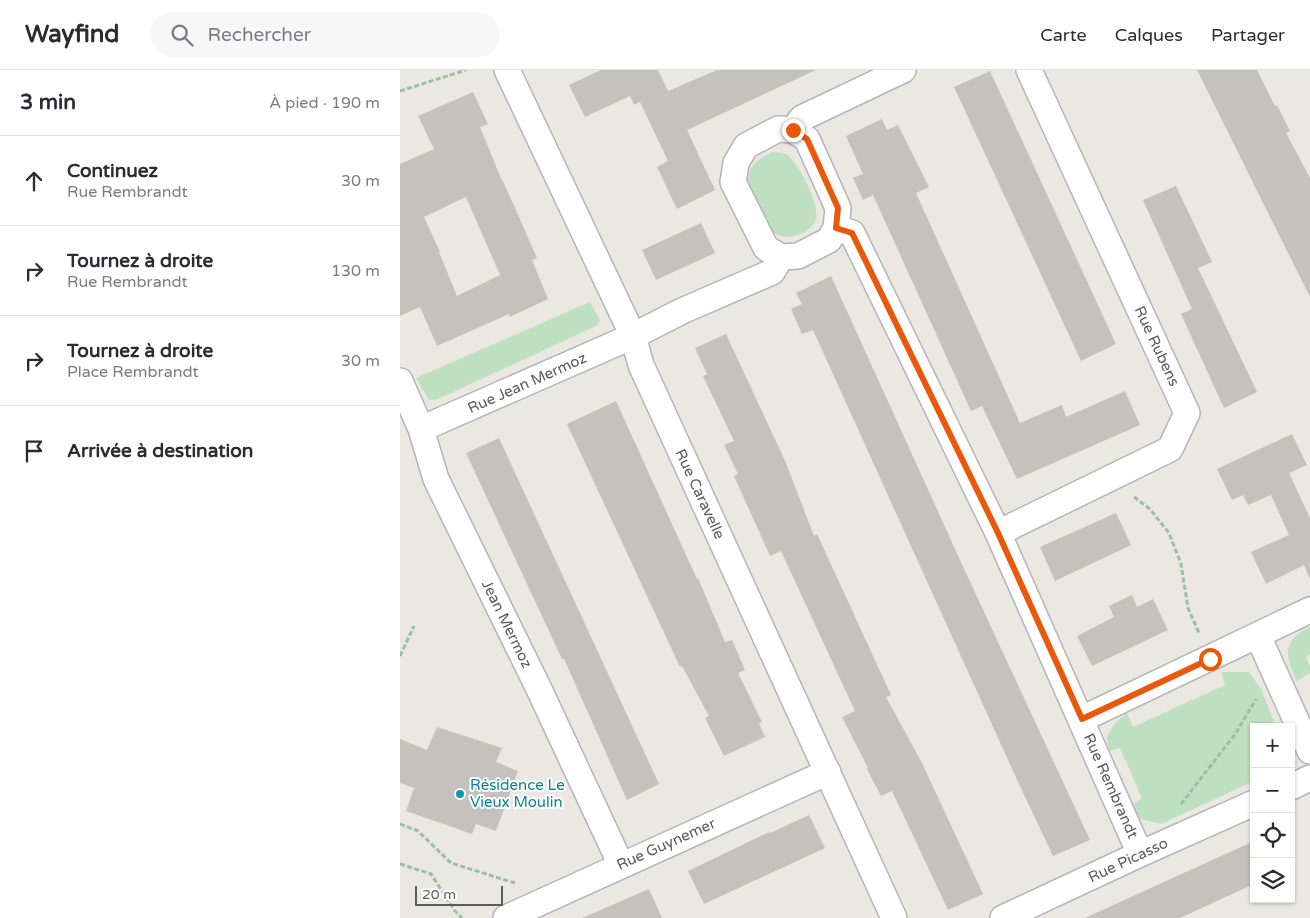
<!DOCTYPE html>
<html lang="fr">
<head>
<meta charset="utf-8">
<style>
	:root { --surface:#fff; --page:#f7f7f7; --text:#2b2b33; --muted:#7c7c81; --line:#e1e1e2 }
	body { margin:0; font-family:"Varela Round",sans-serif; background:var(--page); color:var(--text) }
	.controls { position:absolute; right:15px; bottom:15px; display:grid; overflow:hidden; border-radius:0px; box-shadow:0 1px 4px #0004 }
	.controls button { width:45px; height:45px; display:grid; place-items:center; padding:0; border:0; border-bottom:1px solid var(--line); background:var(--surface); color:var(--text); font:25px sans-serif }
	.scale { position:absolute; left:15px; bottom:12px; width:88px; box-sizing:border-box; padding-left:5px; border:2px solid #595b5f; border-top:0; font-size:14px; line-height:18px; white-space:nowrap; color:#595b5f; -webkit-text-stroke:4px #fff; paint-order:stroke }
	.stop { position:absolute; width:15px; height:15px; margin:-11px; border:4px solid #ea580c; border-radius:50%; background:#fff }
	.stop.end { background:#ea580c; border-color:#fff; box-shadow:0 1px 5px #0008 }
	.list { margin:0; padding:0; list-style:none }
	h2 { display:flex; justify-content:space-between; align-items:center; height:65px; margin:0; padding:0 20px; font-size:21px }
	h2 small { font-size:16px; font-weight:400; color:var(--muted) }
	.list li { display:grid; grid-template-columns:32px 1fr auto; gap:15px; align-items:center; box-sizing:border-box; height:90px; padding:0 20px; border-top:1px solid var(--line) }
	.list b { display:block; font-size:19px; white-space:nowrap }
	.list p { margin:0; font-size:16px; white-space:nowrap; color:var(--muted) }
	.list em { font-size:16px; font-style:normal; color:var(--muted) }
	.icon { flex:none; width:28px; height:28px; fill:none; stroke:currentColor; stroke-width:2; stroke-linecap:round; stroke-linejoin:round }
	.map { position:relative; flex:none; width:910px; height:848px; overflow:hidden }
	header { display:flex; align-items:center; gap:30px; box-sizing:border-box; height:70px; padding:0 25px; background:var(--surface); border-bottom:1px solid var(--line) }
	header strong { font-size:24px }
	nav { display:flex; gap:28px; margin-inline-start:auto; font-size:18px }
	.search { width:350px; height:45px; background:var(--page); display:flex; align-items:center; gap:12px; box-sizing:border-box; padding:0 18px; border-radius:28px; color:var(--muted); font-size:19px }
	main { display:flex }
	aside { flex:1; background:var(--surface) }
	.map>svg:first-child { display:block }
</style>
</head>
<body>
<header>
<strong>Wayfind</strong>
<div class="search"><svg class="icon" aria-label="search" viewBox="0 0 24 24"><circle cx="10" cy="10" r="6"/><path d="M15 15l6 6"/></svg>Rechercher</div>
<nav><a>Carte</a><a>Calques</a><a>Partager</a></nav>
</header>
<main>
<aside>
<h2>3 min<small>À pied · 190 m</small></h2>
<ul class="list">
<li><svg class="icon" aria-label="ahead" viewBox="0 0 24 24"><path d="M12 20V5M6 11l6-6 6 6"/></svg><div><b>Continuez</b><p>Rue Rembrandt</p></div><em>30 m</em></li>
<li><svg class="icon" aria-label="right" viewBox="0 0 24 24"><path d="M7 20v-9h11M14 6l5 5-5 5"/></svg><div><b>Tournez à droite</b><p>Rue Rembrandt</p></div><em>130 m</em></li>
<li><svg class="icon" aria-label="right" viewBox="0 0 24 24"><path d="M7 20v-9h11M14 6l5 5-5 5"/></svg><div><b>Tournez à droite</b><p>Place Rembrandt</p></div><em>30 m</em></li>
<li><svg class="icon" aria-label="arrive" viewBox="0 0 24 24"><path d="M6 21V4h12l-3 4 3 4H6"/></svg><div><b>Arrivée à destination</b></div></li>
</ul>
</aside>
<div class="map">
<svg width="910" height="848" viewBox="0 0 910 848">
	<rect width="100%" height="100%" fill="#eae8e0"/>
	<path fill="#bfdfc1" d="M372,82C376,83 383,82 387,85C399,93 420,135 416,149C411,164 388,172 374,163C369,160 365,149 362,144C347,115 337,99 372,82Z
		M190,232L200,250L196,256L38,329L29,330L16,308Z
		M910,557V584L906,587L910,597V603L897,611C885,586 881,571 910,557Z
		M821,602H849L861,619L876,657H854V711L761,754L741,749L731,735L742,728L720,678L709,681L707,667L715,653L727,643L733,657L825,615Z"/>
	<path fill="#c5c2bd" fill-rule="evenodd" d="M201,0H258L268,21L317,0H416L287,60L315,120L277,139L257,97L268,91L240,32L234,35L230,26L185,47L169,15Z
		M797,0H857L875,36L877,35L890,61L886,63L910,108V227Z
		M590,1L716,274L681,291L554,17Z
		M73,22L88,54L80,57L102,111H103L137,188L132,190L148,229L110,247L109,244L37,276L20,237L0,246V94L34,79L18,46ZM66,127L100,205L57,226L39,182H40L24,147Z
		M482,49L487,60L498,55L529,117L516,123L620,353L662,335L666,347L725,321L740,355L617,409L582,336L571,341L473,125L463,130L453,108L463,104L446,66Z
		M776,116L812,192L798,198L857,322L824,338L781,244L792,239L743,130Z
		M301,153L315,183L256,210L242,180Z
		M431,206L565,501L690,770L653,786L618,712L413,260L402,264L391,239L402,234L396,223Z
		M326,264L386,393L414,466L417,464L491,625L486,627L522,693L583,824L548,840L492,721L481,726L467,699L468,698L442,647L455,641L381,481L370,486L334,406L338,404L324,375L334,371L303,306L307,304L295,278Z
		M216,331L297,509L298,508L325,572L332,570L345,600L338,603L362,652L359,653L365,667L324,686L305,648L309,646L282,596L280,597L167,354Z
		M892,364L907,395L889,403L910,448V509L904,495L866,514L851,482L889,465L871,425L848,435L843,425L832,430L817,399Z
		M99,368L259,714L227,730L164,589H162L66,383Z
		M716,443L731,475L655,511L640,477Z
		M732,525L737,537L753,529L768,560L692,596L677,566L714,547L709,536Z
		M37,657L102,678L96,692L118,701L96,761L76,754L72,764L6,741L14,718L0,713V669L27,680Z
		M409,745L425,778L304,834L288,801L369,762L370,763Z
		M854,771V814L780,848H685Z
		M249,819L262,848H182Z"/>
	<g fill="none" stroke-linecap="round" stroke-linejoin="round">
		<g stroke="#b3b5b9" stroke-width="28">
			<path id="minor" d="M107,0L233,266L241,295L494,848
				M378,59L393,60L407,69L438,138L436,158L429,170L398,186L381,187L366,178L333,112L336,93L346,76Z
				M393,60L402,48L503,0
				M436,158L452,163L598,463L740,784
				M0,311L21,359L36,409L139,619L221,795
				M21,359L233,266L282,241L372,202L381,187
				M598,463L770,379L787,343L629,0
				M858,566L910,681
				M682,649L910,540
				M891,717L910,708
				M106,848L428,702
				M603,848L740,784L854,733"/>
		</g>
		<path stroke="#9abfa6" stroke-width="3" stroke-dasharray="5 2.5" stroke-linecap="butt" d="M0,21L66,0
			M734,427L750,439L769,463L781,494L788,538L799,563
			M0,586L14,556
			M781,734L836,663L856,629
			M0,754L18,761L51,793L115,813
			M0,794L31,804L55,841L62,848"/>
		<use href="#minor" stroke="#fff" stroke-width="25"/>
	</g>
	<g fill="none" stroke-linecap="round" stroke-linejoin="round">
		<path stroke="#ea580c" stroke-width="6" d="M393,60L407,69L438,138L436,158L452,163L598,463L682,649L810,589"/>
	</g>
	<circle fill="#0f9aa8" stroke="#fff" stroke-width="2" cx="60" cy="724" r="5"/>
	<g text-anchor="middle" stroke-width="4" stroke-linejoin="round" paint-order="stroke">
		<g font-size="15" fill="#595b5f" stroke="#fff">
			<text transform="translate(757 276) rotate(65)" y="5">Rue Rubens</text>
			<text transform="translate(127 313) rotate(-24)" y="5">Rue Jean Mermoz</text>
			<text transform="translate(300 424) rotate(65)" y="5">Rue Caravelle</text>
			<text transform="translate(107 554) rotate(64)" y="5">Jean Mermoz</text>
			<text transform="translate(711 716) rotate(66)" y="5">Rue Rembrandt</text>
			<text transform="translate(266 774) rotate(-24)" y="5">Rue Guynemer</text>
			<text transform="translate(728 790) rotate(-25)" y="5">Rue Picasso</text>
		</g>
		<g font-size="15" fill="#0d838f" stroke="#fff" text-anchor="start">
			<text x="70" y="720">Résidence Le<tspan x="70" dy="17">Vieux Moulin</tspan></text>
		</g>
	</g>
</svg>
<div class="controls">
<button>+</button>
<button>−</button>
<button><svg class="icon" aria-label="locate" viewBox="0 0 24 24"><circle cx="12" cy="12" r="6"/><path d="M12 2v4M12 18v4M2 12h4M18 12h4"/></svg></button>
<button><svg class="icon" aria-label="layers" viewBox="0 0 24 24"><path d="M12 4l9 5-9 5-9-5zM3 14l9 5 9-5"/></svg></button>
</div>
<div class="scale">20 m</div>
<div class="stop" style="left:810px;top:589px"></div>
<div class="stop end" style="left:393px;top:60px"></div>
</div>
</main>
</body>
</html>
